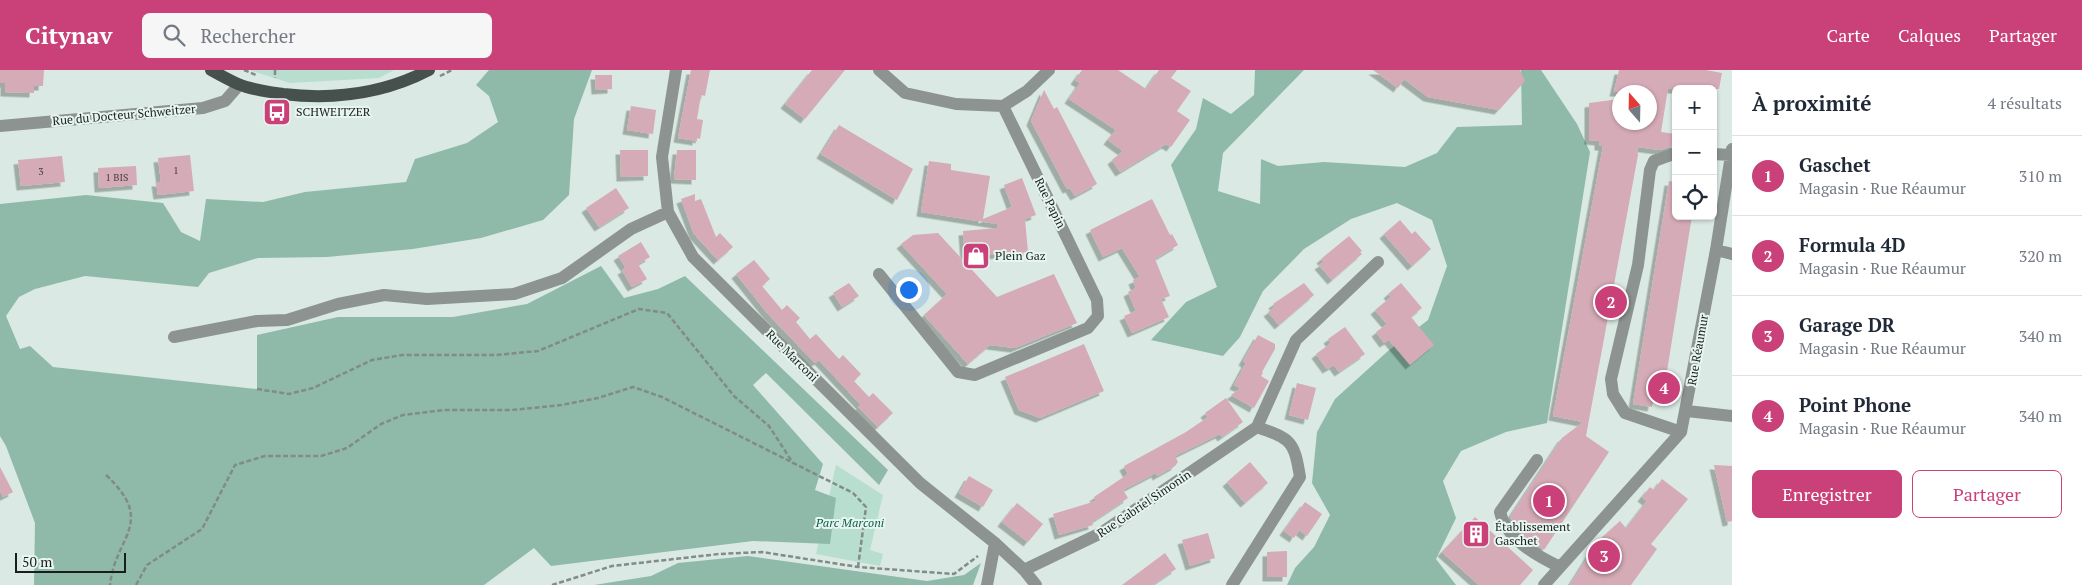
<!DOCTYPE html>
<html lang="fr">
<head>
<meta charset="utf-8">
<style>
	:root { --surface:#fff; --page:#f6f6f7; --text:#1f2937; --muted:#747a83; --line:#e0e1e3; --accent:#ca4079 }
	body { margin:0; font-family:"PT Serif",serif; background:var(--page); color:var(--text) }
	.controls { position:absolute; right:15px; top:15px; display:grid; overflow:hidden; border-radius:8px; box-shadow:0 1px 4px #0004 }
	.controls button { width:45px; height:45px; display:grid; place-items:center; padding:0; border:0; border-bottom:1px solid var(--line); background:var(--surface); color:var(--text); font:25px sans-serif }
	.compass { position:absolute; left:1612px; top:15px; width:45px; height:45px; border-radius:50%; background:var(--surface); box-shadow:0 1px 4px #0004; rotate:340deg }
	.scale { position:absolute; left:15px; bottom:12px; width:111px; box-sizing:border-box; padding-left:5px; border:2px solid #191e1c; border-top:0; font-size:14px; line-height:18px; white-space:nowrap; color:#191e1c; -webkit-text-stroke:4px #e7f6f0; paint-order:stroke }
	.you { position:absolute; left:908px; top:219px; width:18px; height:18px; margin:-12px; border:4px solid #fff; border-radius:50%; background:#1a73e8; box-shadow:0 0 0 8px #1a73e833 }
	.badge { display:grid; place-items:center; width:32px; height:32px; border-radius:50%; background:var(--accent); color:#fff; font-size:16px; font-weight:700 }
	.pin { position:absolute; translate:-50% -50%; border:2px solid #fff; box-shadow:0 1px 5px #0006 }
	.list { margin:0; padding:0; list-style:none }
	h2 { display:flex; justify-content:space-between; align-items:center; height:65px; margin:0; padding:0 20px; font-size:21px }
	h2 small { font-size:16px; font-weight:400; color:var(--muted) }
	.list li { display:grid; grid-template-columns:32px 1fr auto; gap:15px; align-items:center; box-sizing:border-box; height:80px; padding:0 20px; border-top:1px solid var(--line) }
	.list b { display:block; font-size:19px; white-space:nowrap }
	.list p { margin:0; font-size:16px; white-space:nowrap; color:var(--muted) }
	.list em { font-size:16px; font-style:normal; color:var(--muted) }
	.actions { display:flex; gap:10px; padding:15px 20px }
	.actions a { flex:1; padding:11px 0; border:1px solid var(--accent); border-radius:8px; text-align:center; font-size:18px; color:var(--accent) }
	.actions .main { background:var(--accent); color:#fff }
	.icon { flex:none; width:28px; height:28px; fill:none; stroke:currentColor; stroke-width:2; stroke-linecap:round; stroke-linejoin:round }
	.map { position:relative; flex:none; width:1732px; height:515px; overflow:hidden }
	header { display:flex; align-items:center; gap:30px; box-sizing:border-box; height:70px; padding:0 25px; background:var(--accent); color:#fff }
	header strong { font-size:24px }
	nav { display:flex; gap:28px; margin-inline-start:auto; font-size:18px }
	.search { width:350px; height:45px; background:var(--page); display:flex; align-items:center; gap:12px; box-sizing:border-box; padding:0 18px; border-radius:8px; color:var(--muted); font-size:19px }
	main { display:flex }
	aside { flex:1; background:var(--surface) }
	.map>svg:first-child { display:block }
</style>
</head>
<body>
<header>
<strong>Citynav</strong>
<div class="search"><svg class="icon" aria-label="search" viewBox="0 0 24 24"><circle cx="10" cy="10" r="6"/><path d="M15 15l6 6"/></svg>Rechercher</div>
<nav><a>Carte</a><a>Calques</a><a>Partager</a></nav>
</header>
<main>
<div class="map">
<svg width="1732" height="515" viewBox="0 0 1732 515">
	<defs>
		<filter id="shadow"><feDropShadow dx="-4.5" dy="4.5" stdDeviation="0" flood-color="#0004"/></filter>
	</defs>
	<rect width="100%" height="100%" fill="#dae9e3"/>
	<path fill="#b7decf" d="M249,0H394L379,8L290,13Z
		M836,395L883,425L870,480L883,484L880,496L816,484Z"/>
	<path fill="#8fbaaa" d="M489,0H592L574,49L569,125L543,150L481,168L413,179L327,187L258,188L209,203L198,217L85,206L35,219L19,227L6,246L20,279L30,276L53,297L257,319V265L338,247H453L527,234L601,196L624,228L658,219L685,206L888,400L879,415L766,303L753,315L823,394L815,420L836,428L830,474L753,471L551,496L534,478L484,515H34L35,453L6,376L0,366V134L86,125L163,133L181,162L200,171L206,129L263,132L305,122L406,112L415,89L467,73L498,52L489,26L476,15Z
		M1255,0H1304L1223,83L1218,121L1260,134L1261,89L1278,96L1324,92L1405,97L1437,83L1457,57L1522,55L1521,0H1541L1577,54L1590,82L1547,353L1506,362L1461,381L1443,411L1456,448L1436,489L1456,515H1287L1295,498L1314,477L1330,445L1312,413L1317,362L1335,329L1388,281L1428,250L1447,196L1432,150L1397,133L1351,149L1304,179L1263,221L1240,267L1223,286L1151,270L1186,232L1217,217L1171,95L1196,59L1203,28L1231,44L1254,25Z
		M748,486L927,511L964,505L981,493L973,515H594L651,506L678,493Z"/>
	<path fill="#d5abb7" filter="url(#shadow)" d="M0,0H44L43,16H34V23L5,22V13H0Z
		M691,0H710L705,26L701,25L697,49L703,50L700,69L697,68V71L678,68Z
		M812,0H845L805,49L785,34Z
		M1082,0H1118L1146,19L1159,0H1177L1171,8L1191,21L1177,41L1190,50L1171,77L1166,74L1120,102L1112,90L1123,81L1108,70L1116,60L1069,29L1080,13L1075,10Z
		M1373,0H1520L1525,11L1499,40L1428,27L1404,9L1398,18Z
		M1619,0H1706L1722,3L1719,19H1668L1661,62L1676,64V75L1660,80L1637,77L1638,85L1586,366L1609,382L1544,480L1521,463L1510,447L1562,368L1583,352L1553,346L1603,76H1599V71L1589,70V33L1620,29V52H1650V22H1614Z
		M595,5H612V19L596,20Z
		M1044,20L1054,39L1057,37L1097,114L1075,126L1070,118L1067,119L1031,51Z
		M631,36L656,40L653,64L627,60Z
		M839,55L913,99L897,130L821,84Z
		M620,80H648V106L621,107Z
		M677,80H696V110L674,109Z
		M190,85L194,121L158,125L156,112H161L158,88Z
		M62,86L65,112L21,116L18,90Z
		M929,91L951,94V100L990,106L983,149L1012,137L1004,115L1022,108L1036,145L1025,149L1028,182L965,187L963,161L997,158V154L921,142Z
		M136,96L137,115L99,118L98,98Z
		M1669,111L1676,112V146H1692L1663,326L1655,324L1652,337L1633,334Z
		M616,118L629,138L599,157L586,138Z
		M695,124V131L701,129L716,167L720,163L733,177L718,190L694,164L681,129Z
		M1152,129L1170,165L1172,164L1178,175L1155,189L1170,226L1161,229L1169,247L1132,263L1124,246L1136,241L1128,222L1136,218L1133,210L1140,207L1122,178L1103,187L1090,160Z
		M1400,150L1412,164L1415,161L1431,179L1412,196L1384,164Z
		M938,163L997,227L1054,204L1077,253L1015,278L990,275L968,294L924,245L947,224L901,174L913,165Z
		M1349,166L1362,181L1360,182L1362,184L1332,210L1319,195L1324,192L1321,189Z
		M641,172L650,187L638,194L647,209L632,217L622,200L626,198L618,186Z
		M754,190L770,209L762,216L782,240L787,235L800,248L796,252L810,269L816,264L839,289L843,285L861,304L854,311L869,327L873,323L893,343L878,357L858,337L861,335L819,290L815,293L768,244L736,204Z
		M849,213L859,226L842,237L833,223Z
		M1304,213L1314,225L1279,255L1268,242L1275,237L1273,234Z
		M1401,213L1422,238L1411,247L1434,275L1410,295L1389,270L1384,273L1376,262L1387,254L1375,240L1391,227L1388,224Z
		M1345,257L1365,284L1339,302L1334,295L1327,299L1316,284L1331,273L1328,269Z
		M1258,265L1275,274V279L1262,302L1263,303L1261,306L1269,311L1254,338L1231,325L1241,318L1234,315L1246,293L1243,291Z
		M1084,274L1104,321L1040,348L1019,340L1005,307Z
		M1297,313L1316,318L1308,350L1289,345Z
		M1226,328L1243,352L1222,367L1220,364L1175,386L1178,392L1175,396L1157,406L1156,403L1123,420L1128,428L1092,452L1093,455L1059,465L1053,444L1096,431L1094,427L1128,404L1124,396L1186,362L1208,347L1205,343Z
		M1250,392L1268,413L1245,433L1227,412Z
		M1714,395L1732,396V451L1727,452Z
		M0,397L13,422L3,427L0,421Z
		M969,406L993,420L983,437L959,423Z
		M1662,409L1688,429L1651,474L1657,479L1631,515H1570L1597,472L1620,451L1626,458L1647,431L1642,427L1650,417L1654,420Z
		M1305,432L1322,444L1307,466L1299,460L1294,468L1284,461Z
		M1017,433L1043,454L1028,472L1002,452Z
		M1475,447L1533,500L1520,515H1479L1442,482Z
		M1208,463L1215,488L1190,496L1182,470Z
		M1287,481V507H1267V482Z
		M1165,483L1176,499L1152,515H1122Z"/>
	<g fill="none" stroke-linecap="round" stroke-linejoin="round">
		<path stroke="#818b87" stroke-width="2.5" stroke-dasharray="5 2.5" stroke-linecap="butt" d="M244,0L256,5
			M275,0V8
			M440,6L452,0
			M257,319L289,324L313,318L372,290L402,285H496L538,281L639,239L667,243L734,326L769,356L793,393
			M106,405C157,453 115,466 110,515
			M136,515L147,495L202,459L235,395L265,386H321L347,378L381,354L403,345L444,340H511L561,335L598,328L633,317L662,327L853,423L866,437L858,497
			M552,515L612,496L719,484L762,482L858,497L954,504L978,486"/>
		<path stroke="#8d9390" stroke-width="12" d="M676,0L662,87L668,142L693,187L920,413L995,473L1024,500L1036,515
			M879,0L905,23L956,34L1003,36L1027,21L1049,0
			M0,56L203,38L225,31L239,15
			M1676,83L1654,91L1650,100L1638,195L1611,309L1613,324L1625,343L1681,362
			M1713,84L1731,85
			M1716,180L1732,184
			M879,204L958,302L975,305L1088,258L1098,246L1097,230L1003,36
			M174,267L257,251L287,250L338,234L384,225L427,229L514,224L562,208L631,159L668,142
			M1687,341L1732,346
			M1257,357L1296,270L1378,192
			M1537,390L1500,442C1506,469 1537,486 1560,497
			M1024,500L1101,463L1257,357C1291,369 1294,370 1300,407L1232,515
			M987,515L995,473
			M1544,515L1681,362L1716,180L1732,79"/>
		<path stroke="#46514d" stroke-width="12" d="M211,0C220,5 229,10 238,14C252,20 269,22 283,24C334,30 383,24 429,0"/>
	</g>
	<defs>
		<g id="bus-square" transform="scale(1.4375)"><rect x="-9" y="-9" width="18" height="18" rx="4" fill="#ca4079" stroke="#e7f6f0"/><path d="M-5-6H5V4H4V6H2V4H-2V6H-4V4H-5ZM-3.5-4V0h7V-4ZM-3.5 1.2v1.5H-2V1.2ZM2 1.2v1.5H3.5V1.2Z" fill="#fff"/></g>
		<g id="shop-square" transform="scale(1.4375)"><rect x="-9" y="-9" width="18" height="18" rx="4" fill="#ca4079" stroke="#e7f6f0"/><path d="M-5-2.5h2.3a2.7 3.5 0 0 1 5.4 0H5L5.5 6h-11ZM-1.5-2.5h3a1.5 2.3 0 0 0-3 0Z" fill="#fff"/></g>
		<g id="building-square" transform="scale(1.4375)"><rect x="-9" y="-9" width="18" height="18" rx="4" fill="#ca4079" stroke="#e7f6f0"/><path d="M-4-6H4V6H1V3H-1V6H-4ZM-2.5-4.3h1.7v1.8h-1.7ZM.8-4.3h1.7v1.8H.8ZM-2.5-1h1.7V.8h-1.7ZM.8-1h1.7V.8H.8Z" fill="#fff"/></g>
	</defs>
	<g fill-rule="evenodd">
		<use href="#bus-square" x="277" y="42"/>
		<use href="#shop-square" x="976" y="186"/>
		<use href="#building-square" x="1476" y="464"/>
	</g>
	<g text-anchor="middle" stroke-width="4" stroke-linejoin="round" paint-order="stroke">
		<g font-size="10" fill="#484143">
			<text x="176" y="104">1</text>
			<text x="41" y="105">3</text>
			<text x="117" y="111">1 BIS</text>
		</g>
		<g font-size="12" fill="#191e1c" stroke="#e7f6f0" text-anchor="start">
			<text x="296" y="46">SCHWEITZER</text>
			<text x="995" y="190">Plein Gaz</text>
			<text x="1495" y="461">Établissement<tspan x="1495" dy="14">Gaschet</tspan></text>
		</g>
		<g font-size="12" fill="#191e1c" stroke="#e7f6f0">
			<text transform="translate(124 45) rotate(-5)" y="4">Rue du Docteur Schweitzer</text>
			<text transform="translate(1050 133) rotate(64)" y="4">Rue Papin</text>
			<text transform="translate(1698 280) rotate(-80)" y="4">Rue Réaumur</text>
			<text transform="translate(792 286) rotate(45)" y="4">Rue Marconi</text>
			<text transform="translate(1144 434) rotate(-34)" y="4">Rue Gabriel Simonin</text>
		</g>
		<g font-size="12" font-style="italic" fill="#0e604a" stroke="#e7f6f0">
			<text x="850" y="457">Parc Marconi</text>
		</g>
	</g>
</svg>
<div class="controls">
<button>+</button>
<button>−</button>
<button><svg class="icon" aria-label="locate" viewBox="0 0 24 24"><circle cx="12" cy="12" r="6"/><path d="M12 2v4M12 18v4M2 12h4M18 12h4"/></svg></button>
</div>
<svg class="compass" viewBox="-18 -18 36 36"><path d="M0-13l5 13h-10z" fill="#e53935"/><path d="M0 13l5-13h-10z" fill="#747a83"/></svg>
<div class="scale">50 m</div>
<div class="you"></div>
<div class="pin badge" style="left:1549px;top:431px">1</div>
<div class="pin badge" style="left:1611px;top:232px">2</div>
<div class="pin badge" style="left:1604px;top:486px">3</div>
<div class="pin badge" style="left:1664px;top:318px">4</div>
</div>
<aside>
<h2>À proximité<small>4 résultats</small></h2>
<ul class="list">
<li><span class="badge">1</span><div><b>Gaschet</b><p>Magasin · Rue Réaumur</p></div><em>310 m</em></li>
<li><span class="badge">2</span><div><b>Formula 4D</b><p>Magasin · Rue Réaumur</p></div><em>320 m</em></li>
<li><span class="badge">3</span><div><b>Garage DR</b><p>Magasin · Rue Réaumur</p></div><em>340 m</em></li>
<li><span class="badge">4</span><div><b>Point Phone</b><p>Magasin · Rue Réaumur</p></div><em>340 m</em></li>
</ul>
<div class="actions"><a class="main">Enregistrer</a><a>Partager</a></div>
</aside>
</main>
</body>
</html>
